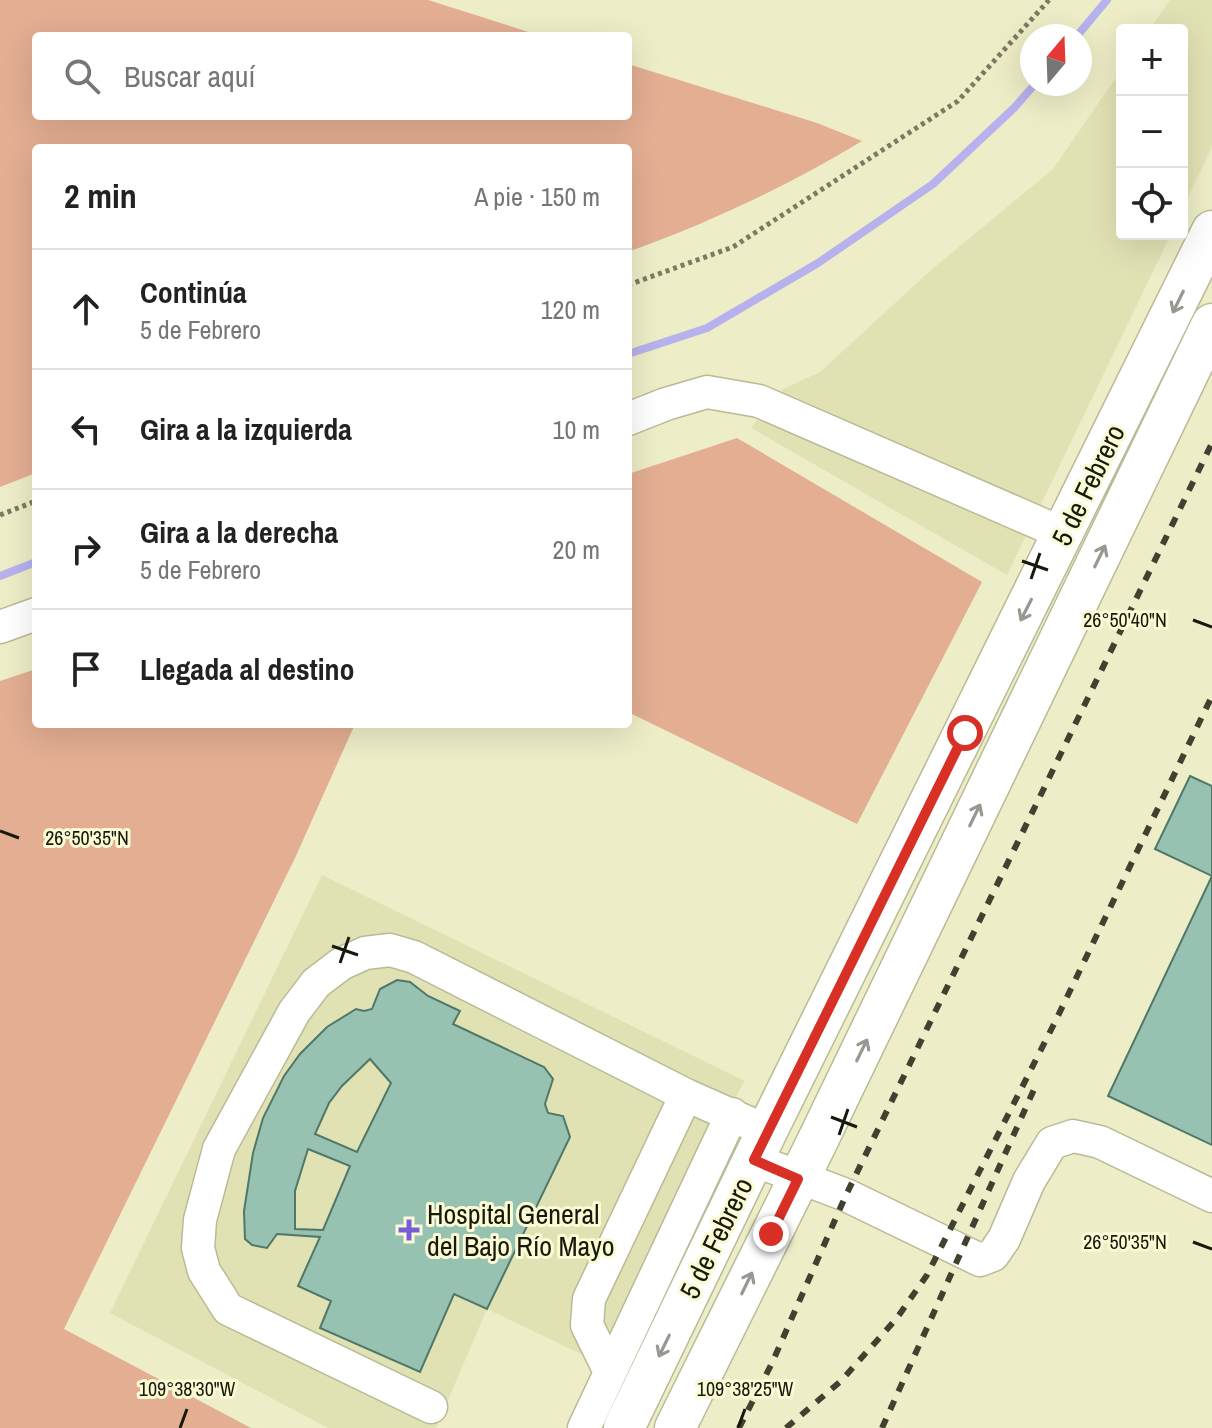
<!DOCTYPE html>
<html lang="es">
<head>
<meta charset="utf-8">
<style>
	:root { --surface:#fff; --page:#f2f2f2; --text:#222; --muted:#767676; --line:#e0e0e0 }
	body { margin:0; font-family:"Archivo Narrow",sans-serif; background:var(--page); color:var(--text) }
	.controls { position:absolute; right:24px; top:24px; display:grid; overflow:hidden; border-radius:8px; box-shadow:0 8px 32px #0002 }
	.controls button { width:72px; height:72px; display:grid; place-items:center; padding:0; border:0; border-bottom:2px solid var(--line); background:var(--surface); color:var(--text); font:40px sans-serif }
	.compass { position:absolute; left:1020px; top:24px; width:72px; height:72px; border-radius:50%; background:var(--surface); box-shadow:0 8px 32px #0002; rotate:19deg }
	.stop { position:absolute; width:24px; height:24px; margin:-18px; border:6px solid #d93025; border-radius:50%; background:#fff }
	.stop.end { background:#d93025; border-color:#fff; box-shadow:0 2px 8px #0008 }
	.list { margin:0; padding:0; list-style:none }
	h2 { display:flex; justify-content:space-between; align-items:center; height:104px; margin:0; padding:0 32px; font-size:34px }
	h2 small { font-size:26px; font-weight:400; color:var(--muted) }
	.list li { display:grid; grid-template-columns:52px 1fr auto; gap:24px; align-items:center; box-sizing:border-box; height:120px; padding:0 32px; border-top:2px solid var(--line) }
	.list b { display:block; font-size:30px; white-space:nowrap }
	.list p { margin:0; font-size:26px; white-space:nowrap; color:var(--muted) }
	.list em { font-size:26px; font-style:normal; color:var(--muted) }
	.icon { flex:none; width:44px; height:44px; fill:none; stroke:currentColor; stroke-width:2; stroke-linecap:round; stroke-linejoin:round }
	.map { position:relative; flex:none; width:1212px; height:1428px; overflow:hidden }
	.search { position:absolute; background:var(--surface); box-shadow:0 8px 32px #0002; left:32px; top:32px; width:600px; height:88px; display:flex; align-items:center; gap:20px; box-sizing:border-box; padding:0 28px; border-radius:8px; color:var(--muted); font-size:30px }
	.panel { position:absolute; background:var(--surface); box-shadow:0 8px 32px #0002; left:32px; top:144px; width:600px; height:584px; border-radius:8px }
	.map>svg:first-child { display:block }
</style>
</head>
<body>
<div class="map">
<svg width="1212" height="1428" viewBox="0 0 1212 1428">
	<rect width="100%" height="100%" fill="#ededc7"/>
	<path fill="#e1e2b4" d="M1170,0H1212V147L1182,210V30H1149Z
		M1122,69V234H1171L1007,575L751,428L781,390L820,372L931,270L1053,169Z
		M322,875L745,1081L703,1151L606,1366L487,1309L436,1428H328L110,1313Z"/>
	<path fill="#e3ae92" d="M0,0H428L541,36H36V116H628V64L817,123L862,141C788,186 709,223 628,252V148H36V473L0,487Z
		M737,438L982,582L857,824L628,712V474Z
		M36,669V724H355L295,858L64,1329L251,1428H0V681Z"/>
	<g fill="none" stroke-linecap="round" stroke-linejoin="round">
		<path stroke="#b7b1ed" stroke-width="8" d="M1077,36L1107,0
			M628,354L707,328L818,263L933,184L1015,107L1035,84
			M0,576L36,562"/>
	</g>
	<path fill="#97c1b0" stroke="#507768" stroke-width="2" fill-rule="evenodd" d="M1190,776L1212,786V876L1155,849Z
		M1212,876V1145L1108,1096Z
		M397,980L410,982L428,996L460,1011L453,1024L544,1067L553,1079L545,1104L548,1113L563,1116L570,1137L487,1309L454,1294L420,1372L320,1328L331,1301L298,1286L320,1237L277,1234L267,1248L252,1245L245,1239L244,1211L253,1153L263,1118L284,1076L300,1054L327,1027L356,1009L364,1011L372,1009L380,989ZM370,1059L391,1083L357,1152L315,1134L329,1103L342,1086ZM308,1149L350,1166L323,1230L295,1229V1191Z"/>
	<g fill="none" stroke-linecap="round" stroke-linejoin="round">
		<g stroke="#baba96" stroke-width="35">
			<path id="minor" d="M628,419L666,404L707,392L759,401L1064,534
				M0,627L36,614
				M754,1160L846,1195L980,1260L993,1255L1004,1239L1029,1181L1052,1143L1073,1136L1100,1142L1212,1196
				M610,1372L587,1325L589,1299L686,1095
				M431,1407L228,1309L204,1271L198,1248L200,1220L219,1149L294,1012L316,983L341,964L365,953L390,950L414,957L686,1095L767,1131
				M584,1428L732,1114"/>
		</g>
		<g stroke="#baba96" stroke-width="43">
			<path id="major" d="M624,1428L767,1131L1212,231
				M675,1428L816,1144L1212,324"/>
		</g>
		<path stroke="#7b7b62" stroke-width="5" stroke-dasharray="4 4" stroke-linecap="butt" d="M628,285L733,247L958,101L1049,0
			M0,515L36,501"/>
		<use href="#minor" stroke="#fff" stroke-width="32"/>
		<use href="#major" stroke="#fff" stroke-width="40"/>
		<path stroke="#40412f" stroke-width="6" stroke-dasharray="10 10" stroke-linecap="butt" d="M739,1428L772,1363L846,1195L1212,443
			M786,1428L841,1381L897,1318L927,1275L1055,1022L1212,696
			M882,1428L1036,1085"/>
	</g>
	<defs><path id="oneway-shaft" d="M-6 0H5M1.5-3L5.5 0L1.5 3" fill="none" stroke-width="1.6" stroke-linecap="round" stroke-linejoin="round" transform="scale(2)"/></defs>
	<g stroke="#979891">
		<use href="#oneway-shaft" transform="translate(1178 302) rotate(116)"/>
		<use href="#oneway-shaft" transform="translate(1100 556) rotate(-64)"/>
		<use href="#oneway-shaft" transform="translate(1026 610) rotate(117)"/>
		<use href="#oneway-shaft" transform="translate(975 815) rotate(-64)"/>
		<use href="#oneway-shaft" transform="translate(862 1050) rotate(-64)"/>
		<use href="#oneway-shaft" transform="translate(747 1283) rotate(-64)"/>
		<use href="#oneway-shaft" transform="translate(664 1346) rotate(116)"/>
	</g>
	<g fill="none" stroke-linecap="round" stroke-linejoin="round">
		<path stroke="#d93025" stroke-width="10" d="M771,1234L798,1179L754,1160L965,733"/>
	</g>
	<path fill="none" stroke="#18190b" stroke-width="3" d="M1022,561L1048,570M1031,579L1040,553M1193,620L1212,627M0,831L19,838M332,946L358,955M340,963L349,937M831,1117L857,1127M839,1135L848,1109M1193,1242L1212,1249M180,1428L187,1409M738,1428L745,1409"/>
	<path fill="#765ed9" stroke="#fafbd4" stroke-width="3" d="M405 1218h8v8h8v8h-8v8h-8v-8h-8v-8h8z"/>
	<g text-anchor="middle" stroke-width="6" stroke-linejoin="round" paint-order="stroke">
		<g font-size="28" fill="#18190b" stroke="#fafbd4">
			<text transform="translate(1088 485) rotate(-64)" y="10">5 de Febrero</text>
			<text transform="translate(716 1238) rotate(-64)" y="10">5 de Febrero</text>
		</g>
		<g font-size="28" fill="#18190b" stroke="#fafbd4" text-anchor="start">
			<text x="427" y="1224">Hospital General<tspan x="427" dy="32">del Bajo Río Mayo</tspan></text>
		</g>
	</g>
	<g font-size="20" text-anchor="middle" fill="#18190b" stroke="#fafbd4" stroke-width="6" stroke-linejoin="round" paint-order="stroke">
		<text x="1125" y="627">26°50'40"N</text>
		<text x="87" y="845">26°50'35"N</text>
		<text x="1125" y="1249">26°50'35"N</text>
		<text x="187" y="1396">109°38'30"W</text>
		<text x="745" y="1396">109°38'25"W</text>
	</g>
</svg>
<div class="controls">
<button>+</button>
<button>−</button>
<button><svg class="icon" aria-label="locate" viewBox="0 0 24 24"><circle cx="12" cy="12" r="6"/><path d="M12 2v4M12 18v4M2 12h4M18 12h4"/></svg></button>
</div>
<svg class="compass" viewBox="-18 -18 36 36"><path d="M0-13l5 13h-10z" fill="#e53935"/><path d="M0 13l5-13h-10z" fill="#767676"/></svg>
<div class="stop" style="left:965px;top:733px"></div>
<div class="stop end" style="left:771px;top:1234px"></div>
<div class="search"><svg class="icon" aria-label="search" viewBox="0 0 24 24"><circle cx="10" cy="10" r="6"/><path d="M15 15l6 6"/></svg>Buscar aquí</div>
<section class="panel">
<h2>2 min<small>A pie · 150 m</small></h2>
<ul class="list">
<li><svg class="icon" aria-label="ahead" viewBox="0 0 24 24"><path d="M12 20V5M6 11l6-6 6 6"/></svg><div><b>Continúa</b><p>5 de Febrero</p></div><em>120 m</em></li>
<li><svg class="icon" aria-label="left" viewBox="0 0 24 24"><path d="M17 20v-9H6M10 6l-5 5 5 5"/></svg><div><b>Gira a la izquierda</b></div><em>10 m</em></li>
<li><svg class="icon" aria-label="right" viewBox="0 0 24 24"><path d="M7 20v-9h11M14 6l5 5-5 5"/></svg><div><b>Gira a la derecha</b><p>5 de Febrero</p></div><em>20 m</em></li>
<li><svg class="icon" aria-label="arrive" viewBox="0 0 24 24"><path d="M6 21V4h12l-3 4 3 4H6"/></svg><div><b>Llegada al destino</b></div></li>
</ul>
</section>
</div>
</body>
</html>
